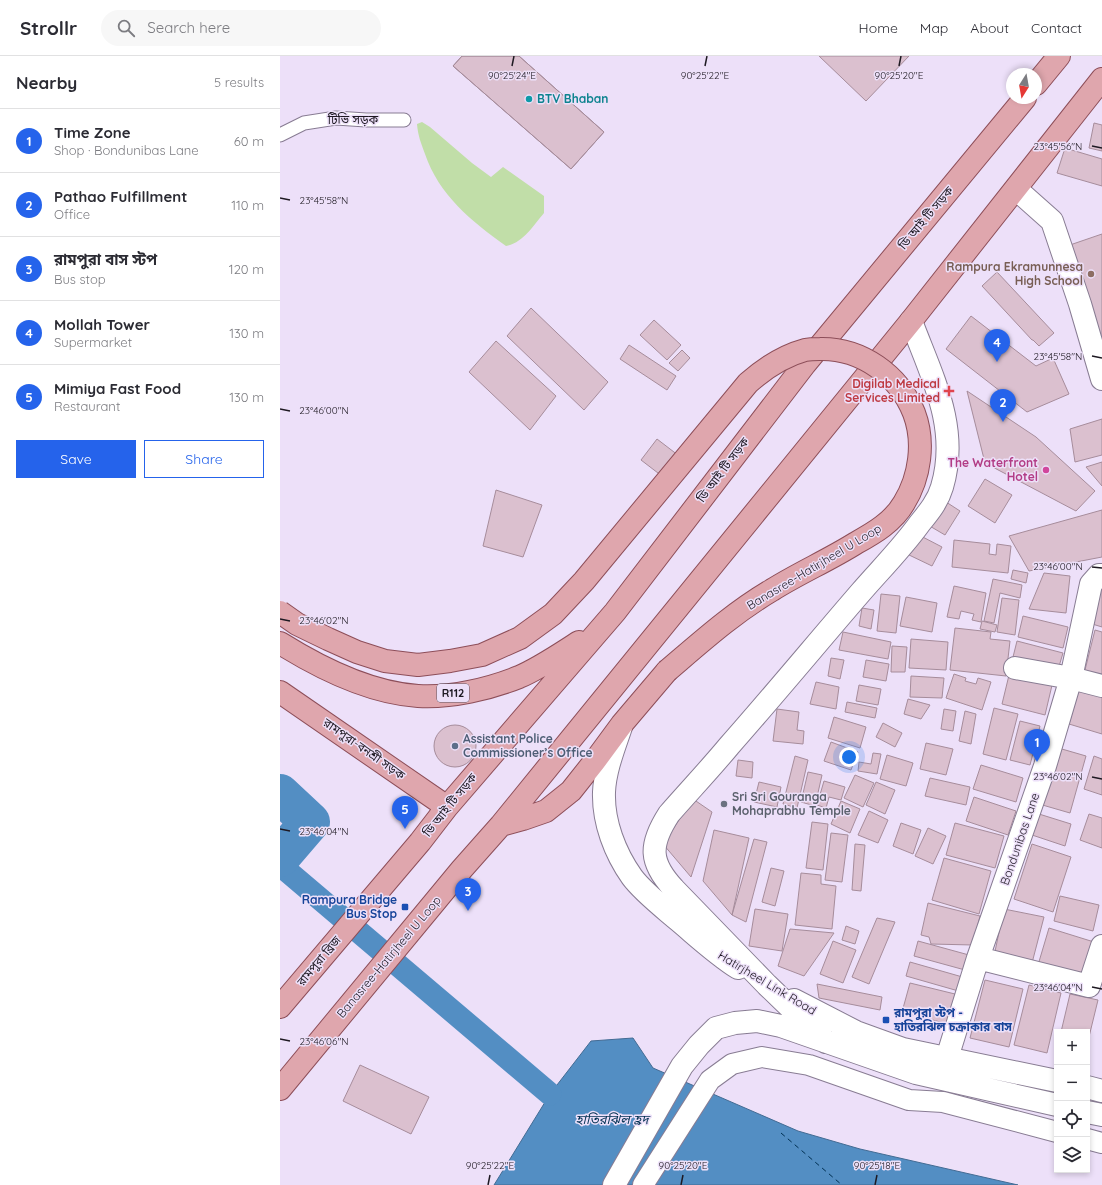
<!DOCTYPE html>
<html lang="en">
<head>
<meta charset="utf-8">
<style>
	:root { --surface:#fff; --page:#f7f7f7; --text:#2b2b33; --muted:#7c7c81; --line:#e1e1e2; --accent:#2563eb }
	body { margin:0; font-family:Quicksand,"Noto Sans Bengali",sans-serif; background:var(--page); color:var(--text) }
	.controls { position:absolute; right:12px; bottom:12px; display:grid; overflow:hidden; border-radius:0px; box-shadow:0 2px 6px #0003 }
	.controls button { width:36px; height:36px; display:grid; place-items:center; padding:0; border:0; border-bottom:1px solid var(--line); background:var(--surface); color:var(--text); font:20px sans-serif }
	.compass { position:absolute; left:726px; top:12px; width:36px; height:36px; border-radius:50%; background:var(--surface); box-shadow:0 2px 6px #0003; rotate:191deg }
	.you { position:absolute; left:569px; top:701px; width:14px; height:14px; margin:-10px; border:3px solid #fff; border-radius:50%; background:#1a73e8; box-shadow:0 0 0 6px #1a73e833 }
	.badge { display:grid; place-items:center; width:26px; height:26px; border-radius:50%; background:var(--accent); color:#fff; font-size:13px; font-weight:700 }
	.pin { position:absolute; translate:-50% -33px; filter:drop-shadow(0 1px 2px #0008) }
	.pin::after { content:''; position:absolute; top:21px; width:14px; height:12px; background:inherit; clip-path:polygon(0 0,100% 0,50% 100%) }
	.list { margin:0; padding:0; list-style:none }
	h2 { display:flex; justify-content:space-between; align-items:center; height:52px; margin:0; padding:0 16px; font-size:17px }
	h2 small { font-size:13px; font-weight:400; color:var(--muted) }
	.list li { display:grid; grid-template-columns:26px 1fr auto; gap:12px; align-items:center; box-sizing:border-box; height:64px; padding:0 16px; border-top:1px solid var(--line) }
	.list b { display:block; font-size:15px; white-space:nowrap }
	.list p { margin:0; font-size:13px; white-space:nowrap; color:var(--muted) }
	.list em { font-size:13px; font-style:normal; color:var(--muted) }
	.actions { display:flex; gap:8px; padding:12px 16px }
	.actions a { flex:1; padding:9px 0; border:1px solid var(--accent); border-radius:0px; text-align:center; font-size:14px; color:var(--accent) }
	.actions .main { background:var(--accent); color:#fff }
	.icon { flex:none; width:22px; height:22px; fill:none; stroke:currentColor; stroke-width:2; stroke-linecap:round; stroke-linejoin:round }
	.map { position:relative; flex:none; width:822px; height:1129px; overflow:hidden }
	header { display:flex; align-items:center; gap:24px; box-sizing:border-box; height:56px; padding:0 20px; background:var(--surface); border-bottom:1px solid var(--line) }
	header strong { font-size:19px }
	nav { display:flex; gap:22px; margin-inline-start:auto; font-size:14px }
	.search { width:280px; height:36px; background:var(--page); display:flex; align-items:center; gap:10px; box-sizing:border-box; padding:0 14px; border-radius:22px; color:var(--muted); font-size:15px }
	main { display:flex }
	aside { flex:1; background:var(--surface) }
	.map>svg:first-child { display:block }
</style>
</head>
<body>
<header>
<strong>Strollr</strong>
<div class="search"><svg class="icon" aria-label="search" viewBox="0 0 24 24"><circle cx="10" cy="10" r="6"/><path d="M15 15l6 6"/></svg>Search here</div>
<nav><a>Home</a><a>Map</a><a>About</a><a>Contact</a></nav>
</header>
<main>
<aside>
<h2>Nearby<small>5 results</small></h2>
<ul class="list">
<li><span class="badge">1</span><div><b>Time Zone</b><p>Shop · Bondunibas Lane</p></div><em>60 m</em></li>
<li><span class="badge">2</span><div><b>Pathao Fulfillment</b><p>Office</p></div><em>110 m</em></li>
<li><span class="badge">3</span><div><b>রামপুরা বাস স্টপ</b><p>Bus stop</p></div><em>120 m</em></li>
<li><span class="badge">4</span><div><b>Mollah Tower</b><p>Supermarket</p></div><em>130 m</em></li>
<li><span class="badge">5</span><div><b>Mimiya Fast Food</b><p>Restaurant</p></div><em>130 m</em></li>
</ul>
<div class="actions"><a class="main">Save</a><a>Share</a></div>
</aside>
<div class="map">
<svg width="822" height="1129" viewBox="0 0 822 1129">
	<rect width="100%" height="100%" fill="#ede0f9"/>
	<path fill="#c1dea8" d="M142,66L150,71L192,107L211,121L223,111L264,140V157C253,170 243,187 226,190C191,165 159,139 145,98C141,87 138,80 137,68Z"/>
	<path fill="#538ec3" stroke="#436b93" d="M353,982L373,1012L518,1075L580,1093L738,1129H214L270,1038L311,985Z"/>
	<g fill="none" stroke-linecap="round" stroke-linejoin="round">
		<path stroke="#538ec3" stroke-width="23" d="M0,809L270,1038"/>
		<path stroke="#538ec3" stroke-width="40" d="M0,738L30,766L0,801"/>
		<path stroke="#002f51" stroke-width="1" stroke-dasharray="5 4" stroke-linecap="butt" d="M501,1077L562,1129"/>
	</g>
	<path fill="#dbc0cf" stroke="#a68c9b" d="M182,0H239L324,76L291,113L173,10Z
		M182,0H239L324,76L291,113L173,10Z
		M539,0H629L586,45Z
		M814,67L822,69V95L809,92Z
		M785,92L822,103V130L777,117Z
		M822,178V283L819,284L787,190Z
		M717,216L774,277L759,290L753,284H752L702,230Z
		M251,252L328,326L304,354L227,280Z
		M691,260L756,310L773,302L789,338L747,356L666,293Z
		M374,264L401,289L387,304L360,279Z
		M216,285L276,340L250,374L189,316Z
		M349,289L396,320L387,334L340,303Z
		M402,294L410,302L398,315L389,307Z
		M687,335L756,381L815,435L796,455L705,407Z
		M822,363V399L795,406L790,373Z
		M377,383L407,406L391,427L361,404Z
		M822,406V430L806,411Z
		M705,423L732,439L715,467L688,450Z
		M216,434L262,449L243,501L203,490Z
		M663,444L680,455L665,479L648,469Z
		M822,454V501L749,515L729,480Z
		M637,478L662,491L652,510L627,498Z
		M674,484L710,488L709,498L716,499L717,488L731,490L728,517L672,511Z
		M733,514L748,517L746,527L731,523Z
		M764,517L790,520L786,557L749,553Z
		M713,523L742,529L740,542L720,537L714,567L704,565Z
		M822,523V571L809,567Z
		M674,530L706,537L701,566L692,564L694,558L681,555L679,563L667,561Z
		M601,538L620,540L616,577L597,575Z
		M626,541L657,547L652,576L620,570Z
		M722,542L739,544L735,579L717,576Z
		M582,552L594,554L591,573L579,570Z
		M743,560L788,571L783,592L738,581Z
		M702,565L717,569L715,576L700,573Z
		M675,572L711,576L710,583L730,585L726,620L670,614Z
		M815,574L822,576V623L804,618Z
		M563,576L611,586L608,603L559,594Z
		M631,583L668,586L666,614L629,612Z
		M737,585L783,597L777,617L732,605Z
		M612,590L627,591L625,616H611Z
		M551,602L564,604L560,623L548,620Z
		M586,604L609,608L606,625L583,621Z
		M730,615L773,625L765,659L722,648Z
		M674,618L686,622L685,625L696,628L698,622L711,626L702,654L666,642Z
		M631,620L664,622L662,642L630,641Z
		M536,626L559,631L556,653L530,648Z
		M801,626L822,632V678L789,668Z
		M579,629L601,633L598,649L576,645Z
		M628,643L650,649L641,663L624,658Z
		M567,646L597,652L595,662L565,656Z
		M714,652L738,658L726,704L703,698Z
		M497,653L519,656L517,674L524,675L523,688L493,685Z
		M664,653L676,655L673,675L661,673Z
		M685,655L696,658L691,688L679,685Z
		M554,661L586,671L580,692L548,682Z
		M740,665L760,670L750,709L730,704Z
		M603,667L622,677L615,691L596,681Z
		M154 690a21 21 0 1 1 42 0a21 21 0 1 1-42 0Z
		M551,686L578,696L571,714L544,705Z
		M646,687L673,693L666,719L640,713Z
		M775,691L806,700L790,757L759,748Z
		M593,697L601,698L597,718L578,715L579,706L591,708Z
		M607,699L633,707L626,730L600,723Z
		M515,700L528,704L517,752L503,748Z
		M814,700L822,703V739L804,733Z
		M458,704L473,706L472,722L456,720Z
		M701,709L743,722L736,746L693,733Z
		M528,716L542,719L535,750L521,746Z
		M575,719L594,727L583,751L564,742Z
		M650,722L690,731L686,749L645,740Z
		M544,725L565,731L561,744L549,741L546,752L537,749Z
		M479,726L501,731L497,751L474,746Z
		M596,726L615,734L605,758L586,749Z
		M694,741L736,755L728,779L686,765Z
		M413,743L432,756L411,821L383,788Z
		M561,745L580,753L570,777L551,768Z
		M589,755L608,764L598,787L578,779Z
		M759,758L791,768L785,790L752,779Z
		M809,758L822,762V792L800,784Z
		M532,766L548,768L543,814L526,812Z
		M621,767L641,774L633,798L613,790Z
		M675,767L724,780L715,812L666,799Z
		M648,772L666,780L653,808L635,800Z
		M434,774L469,782L452,859L423,825Z
		M551,777L568,779L562,826L545,824Z
		M474,783L487,786L466,866L452,859Z
		M575,788L585,789L581,835L572,834Z
		M752,788L791,801L773,856L734,843Z
		M664,802L711,815L699,858L652,844Z
		M491,812L504,815L495,850L482,846Z
		M521,817L541,819V828L556,830L552,873L515,869Z
		M780,840L819,849L813,875L774,865Z
		M648,847L700,860L693,889L651,888L649,881L641,879Z
		M475,853L508,858L502,895L469,890Z
		M724,853L764,861L752,907L714,900Z
		M597,862L615,866L589,928L572,921Z
		M566,870L579,875L575,888L562,884Z
		M769,872L814,886L803,923L758,909Z
		M510,873L554,877L524,920L498,910Z
		M553,885L576,894L563,927L540,918Z
		M638,885L689,899L685,914L634,900Z
		M630,906L686,922L682,936L626,920Z
		M705,924L743,933L729,991L690,982Z
		M630,927L675,938L668,968L622,956Z
		M537,928L602,941L600,954L539,942Z
		M749,929L781,937L767,997L734,989Z
		M790,938L818,944L807,989V976H781Z
		M80,1009L149,1041L131,1078L63,1045Z"/>
	<g fill="none" stroke-linecap="round" stroke-linejoin="round">
		<g stroke="#887c93" stroke-width="15">
			<path id="service" d="M0,79L24,67L56,62L86,64H124"/>
		</g>
		<g stroke="#887c93" stroke-width="22">
			<path id="pedestrian" d="M807,1083L822,1087
				M363,1129L430,1024L452,1008L482,1001L529,1009L629,1044L663,1046L777,1076"/>
		</g>
		<g stroke="#887c93" stroke-width="24">
			<path id="minor" d="M736,133L772,165L800,248L822,323
				M735,612L791,622L822,630
				M698,902L809,930L822,890
				M667,1002L698,902L765,710L791,622L811,528L819,519H822"/>
		</g>
		<g stroke="#887c93" stroke-width="24">
			<path id="secondary" d="M341,671C334,692 325,714 324,736C323,766 335,797 352,821C363,836 384,852 399,865C418,881 436,898 458,912
				M514,944L576,976L623,993L777,1025
				M546,986L487,929L394,833C369,806 369,789 389,758C409,735 430,713 449,690C494,639 537,587 581,536C601,513 622,492 640,467C649,456 658,445 662,431C680,371 651,319 631,265
				M807,1031L822,1035
				M807,1056L822,1059
				M334,1129L402,1010L419,989L436,972L455,967L477,965L501,970L636,1017L777,1049"/>
		</g>
		<g stroke="#8d4e59" stroke-width="24">
			<path id="primary" d="M756,28L779,0
				M0,587C40,612 90,637 138,640C171,642 209,633 239,621C260,612 280,598 299,586
				M0,636L167,751
				M221,769L243,763L266,755L291,735L314,706L342,668L387,615
				M0,951L140,786L167,751L335,556L525,308L745,42
				M0,1033L182,813L221,769L631,265L822,23"/>
		</g>
		<use href="#service" stroke="#fff" stroke-width="13"/>
		<use href="#pedestrian" stroke="#fff" stroke-width="20"/>
		<use href="#minor" stroke="#fff" stroke-width="22"/>
		<use href="#secondary" stroke="#fff" stroke-width="22"/>
		<use href="#primary" stroke="#dfa6ad" stroke-width="22"/>
		<g stroke="#8d4e59" stroke-width="24" stroke-linecap="butt">
			<path id="primary-bridge" d="M0,556L17,568L48,583L77,596L105,605L138,609L170,605L202,599L240,582L273,558L304,525L468,327C485,312 503,300 525,294C530,293 535,293 540,293C581,292 619,319 634,357C645,386 640,421 624,447C613,466 594,477 576,487C549,504 519,517 492,534C453,557 421,586 387,615"/>
		</g>
		<use href="#primary-bridge" stroke="#dfa6ad" stroke-width="22"/>
	</g>
	<path fill="none" stroke="#1e1922" stroke-width="1.5" d="M232,10L234,0M425,10L427,0M619,10L621,0M812,90L822,92M0,142L10,144M812,300L822,302M0,353L10,355M812,511L822,512M0,563L10,565M812,721L822,723M0,773L10,775M812,931L822,933M0,983L10,985M208,1129L210,1119M401,1129L403,1119M595,1129L597,1119"/>
	<circle fill="#0f9aa8" stroke="#ede0f9" stroke-width="1.5" cx="249" cy="43" r="4"/>
	<circle fill="#8d6e63" stroke="#ede0f9" stroke-width="1.5" cx="811" cy="218" r="4"/>
	<path fill="#e0444e" stroke="#ede0f9" stroke-width="1.5" d="M667 329h4v4h4v4h-4v4h-4v-4h-4v-4h4z"/>
	<circle fill="#d1479c" stroke="#ede0f9" stroke-width="1.5" cx="766" cy="414" r="4"/>
	<circle fill="#5c6f8a" stroke="#ede0f9" stroke-width="1.5" cx="175" cy="690" r="4"/>
	<circle fill="#6b7280" stroke="#ede0f9" stroke-width="1.5" cx="444" cy="748" r="4"/>
	<g fill="#1a4fb4" stroke="#ede0f9" stroke-width="1.5">
		<rect x="121" y="847" width="8" height="8" rx="2"/>
		<rect x="602" y="960" width="8" height="8" rx="2"/>
	</g>
	<g text-anchor="middle" stroke-width="3" stroke-linejoin="round" paint-order="stroke">
		<rect fill="#ede0f9" stroke="#5c5562" stroke-width="1" x="157" y="628" width="32" height="18" rx="3"/>
		<g font-size="11" font-weight="bold" fill="#1e1922">
			<text x="173" y="641">R112</text>
		</g>
		<g font-size="12" font-weight="bold" fill="#0d838f" stroke="#ede0f9" text-anchor="start">
			<text x="257" y="47">BTV Bhaban</text>
		</g>
		<g font-size="12" fill="#1e1922" stroke="#ede0f9">
			<text x="73" y="68">টিভি সড়ক</text>
			<text transform="translate(646 162) rotate(-50)" y="4">ডি আই টি সড়ক</text>
			<text transform="translate(443 414) rotate(-53)" y="4">ডি আই টি সড়ক</text>
			<text transform="translate(534 511) rotate(-31)" y="4">Banasree-Hatirjheel U Loop</text>
			<text transform="translate(84 693) rotate(35)" y="4">রামপুরা-বনশ্রী সড়ক</text>
			<text transform="translate(170 749) rotate(-51)" y="4">ডি আই টি সড়ক</text>
			<text transform="translate(740 783) rotate(-71)" y="4">Bondunibas Lane</text>
			<text transform="translate(109 901) rotate(-50)" y="4">Banasree-Hatirjheel U Loop</text>
			<text transform="translate(39 905) rotate(-50)" y="4">রামপুরা ব্রিজ</text>
			<text transform="translate(487 927) rotate(31)" y="4">Hatirjheel Link Road</text>
		</g>
		<g font-size="12" font-weight="bold" fill="#785e54" stroke="#ede0f9" text-anchor="end">
			<text x="803" y="215">Rampura Ekramunnesa<tspan x="803" dy="14">High School</tspan></text>
		</g>
		<g font-size="12" font-weight="bold" fill="#be3a42" stroke="#ede0f9" text-anchor="end">
			<text x="660" y="332">Digilab Medical<tspan x="660" dy="14">Services Limited</tspan></text>
		</g>
		<g font-size="12" font-weight="bold" fill="#b23c85" stroke="#ede0f9" text-anchor="end">
			<text x="758" y="411">The Waterfront<tspan x="758" dy="14">Hotel</tspan></text>
		</g>
		<g font-size="12" font-weight="bold" fill="#4e5e75" stroke="#ede0f9" text-anchor="start">
			<text x="183" y="687">Assistant Police<tspan x="183" dy="14">Commissioner’s Office</tspan></text>
		</g>
		<g font-size="12" font-weight="bold" fill="#5b616d" stroke="#ede0f9" text-anchor="start">
			<text x="452" y="745">Sri Sri Gouranga<tspan x="452" dy="14">Mohaprabhu Temple</tspan></text>
		</g>
		<g font-size="12" font-weight="bold" fill="#164399" stroke="#ede0f9" text-anchor="end">
			<text x="117" y="848">Rampura Bridge<tspan x="117" dy="14">Bus Stop</tspan></text>
			<text x="614" y="961" text-anchor="start">রামপুরা স্টপ -<tspan x="614" dy="14">হাতিরঝিল চক্রাকার বাস</tspan></text>
		</g>
		<g font-size="13" font-style="italic" fill="#002f51" stroke="#ede0f9">
			<text x="332" y="1068">হাতিরঝিল হ্রদ</text>
		</g>
	</g>
	<g font-size="10" text-anchor="middle" fill="#1e1922" stroke="#ede0f9" stroke-width="3" stroke-linejoin="round" paint-order="stroke">
		<text x="232" y="23">90°25'24"E</text>
		<text x="425" y="23">90°25'22"E</text>
		<text x="619" y="23">90°25'20"E</text>
		<text x="778" y="94">23°45'56"N</text>
		<text x="44" y="148">23°45'58"N</text>
		<text x="778" y="304">23°45'58"N</text>
		<text x="44" y="358">23°46'00"N</text>
		<text x="778" y="514">23°46'00"N</text>
		<text x="44" y="568">23°46'02"N</text>
		<text x="778" y="724">23°46'02"N</text>
		<text x="44" y="779">23°46'04"N</text>
		<text x="778" y="935">23°46'04"N</text>
		<text x="44" y="989">23°46'06"N</text>
		<text x="210" y="1113">90°25'22"E</text>
		<text x="403" y="1113">90°25'20"E</text>
		<text x="597" y="1113">90°25'18"E</text>
	</g>
</svg>
<div class="controls">
<button>+</button>
<button>−</button>
<button><svg class="icon" aria-label="locate" viewBox="0 0 24 24"><circle cx="12" cy="12" r="6"/><path d="M12 2v4M12 18v4M2 12h4M18 12h4"/></svg></button>
<button><svg class="icon" aria-label="layers" viewBox="0 0 24 24"><path d="M12 4l9 5-9 5-9-5zM3 14l9 5 9-5"/></svg></button>
</div>
<svg class="compass" viewBox="-18 -18 36 36"><path d="M0-13l5 13h-10z" fill="#e53935"/><path d="M0 13l5-13h-10z" fill="#7c7c81"/></svg>
<div class="you"></div>
<div class="pin badge" style="left:757px;top:706px">1</div>
<div class="pin badge" style="left:723px;top:366px">2</div>
<div class="pin badge" style="left:188px;top:855px">3</div>
<div class="pin badge" style="left:717px;top:306px">4</div>
<div class="pin badge" style="left:125px;top:773px">5</div>
</div>
</main>
</body>
</html>
